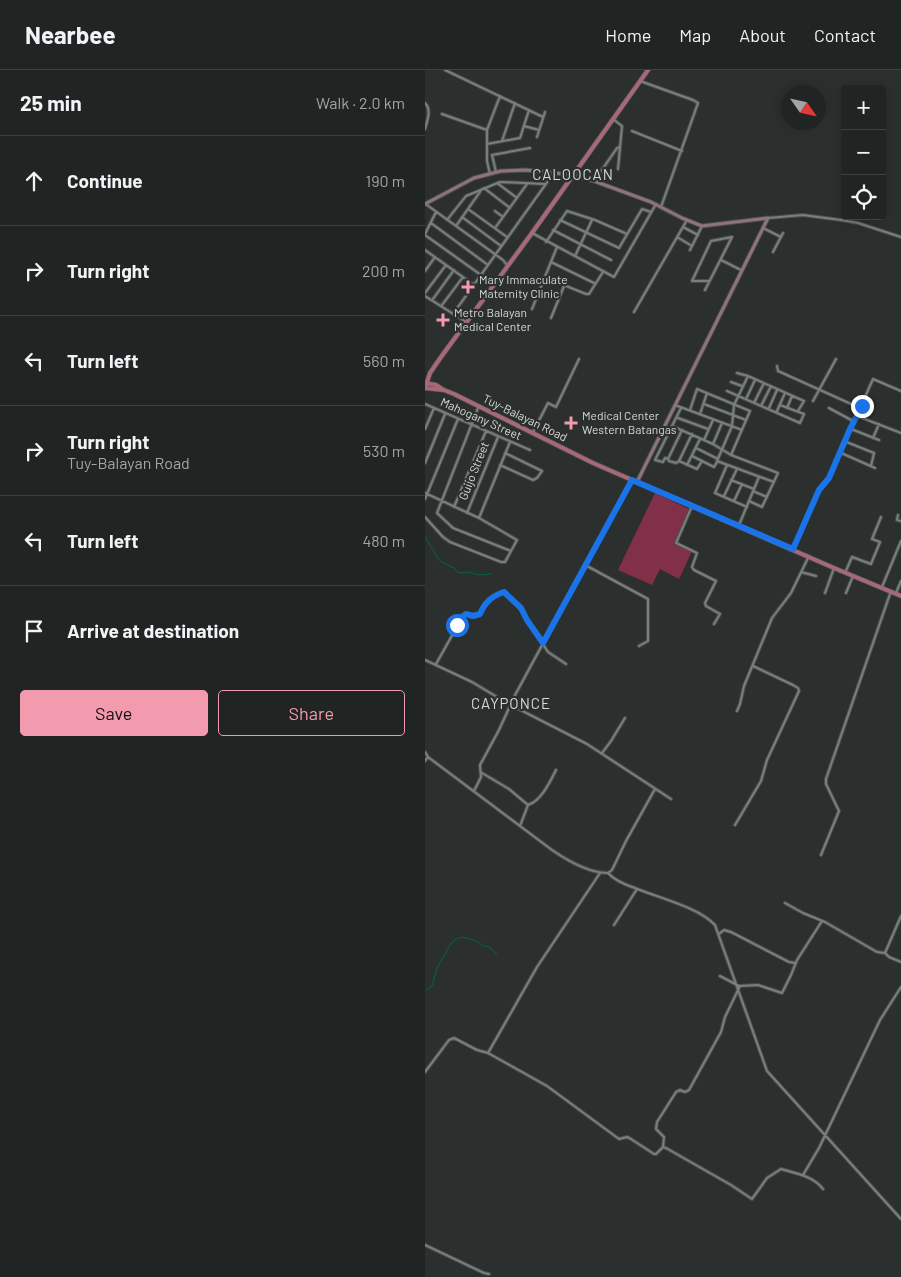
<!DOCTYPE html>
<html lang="en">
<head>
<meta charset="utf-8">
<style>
	:root { --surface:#202422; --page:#282c2a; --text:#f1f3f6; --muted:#a2a4a5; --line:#3d4140; --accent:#f29aae }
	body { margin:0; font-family:Barlow,sans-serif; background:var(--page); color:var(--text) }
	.controls { position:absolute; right:15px; top:15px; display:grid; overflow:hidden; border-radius:5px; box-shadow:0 2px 12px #0003 }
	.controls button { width:45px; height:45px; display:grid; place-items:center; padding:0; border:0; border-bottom:1px solid var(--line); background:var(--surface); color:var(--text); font:25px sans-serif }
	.compass { position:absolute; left:356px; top:15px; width:45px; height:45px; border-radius:50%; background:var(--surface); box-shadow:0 2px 12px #0003; rotate:124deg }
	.stop { position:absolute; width:15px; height:15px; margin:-11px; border:4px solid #1a73e8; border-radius:50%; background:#fff }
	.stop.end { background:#1a73e8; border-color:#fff; box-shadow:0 1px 5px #0008 }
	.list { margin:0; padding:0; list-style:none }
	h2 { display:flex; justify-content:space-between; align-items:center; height:65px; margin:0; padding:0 20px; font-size:21px }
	h2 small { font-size:16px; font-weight:400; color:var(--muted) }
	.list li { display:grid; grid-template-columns:32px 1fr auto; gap:15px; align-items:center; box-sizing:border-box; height:90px; padding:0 20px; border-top:1px solid var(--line) }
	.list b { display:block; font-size:19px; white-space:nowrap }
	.list p { margin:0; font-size:16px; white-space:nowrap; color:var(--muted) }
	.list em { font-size:16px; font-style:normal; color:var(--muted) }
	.actions { display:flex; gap:10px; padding:15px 20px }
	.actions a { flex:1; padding:11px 0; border:1px solid var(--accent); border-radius:5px; text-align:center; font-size:18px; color:var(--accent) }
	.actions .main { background:var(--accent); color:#111 }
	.icon { flex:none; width:28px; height:28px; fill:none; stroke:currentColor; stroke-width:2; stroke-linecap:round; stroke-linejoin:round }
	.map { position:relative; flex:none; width:476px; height:1207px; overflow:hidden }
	header { display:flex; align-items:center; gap:30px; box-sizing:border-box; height:70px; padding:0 25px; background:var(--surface); border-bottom:1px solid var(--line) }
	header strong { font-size:24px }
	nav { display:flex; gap:28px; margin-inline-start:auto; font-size:18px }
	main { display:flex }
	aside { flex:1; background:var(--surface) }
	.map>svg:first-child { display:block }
</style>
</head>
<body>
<header>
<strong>Nearbee</strong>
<nav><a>Home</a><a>Map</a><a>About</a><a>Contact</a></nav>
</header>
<main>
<aside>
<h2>25 min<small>Walk · 2.0 km</small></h2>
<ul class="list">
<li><svg class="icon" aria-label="ahead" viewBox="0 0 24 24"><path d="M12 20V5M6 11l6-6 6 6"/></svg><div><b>Continue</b></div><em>190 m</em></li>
<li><svg class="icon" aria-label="right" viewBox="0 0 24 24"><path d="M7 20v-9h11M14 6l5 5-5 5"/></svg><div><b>Turn right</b></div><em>200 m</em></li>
<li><svg class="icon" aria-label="left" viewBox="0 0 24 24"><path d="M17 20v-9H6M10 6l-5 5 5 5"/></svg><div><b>Turn left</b></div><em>560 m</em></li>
<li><svg class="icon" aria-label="right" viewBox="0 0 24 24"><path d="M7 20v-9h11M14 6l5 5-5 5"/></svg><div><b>Turn right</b><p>Tuy-Balayan Road</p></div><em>530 m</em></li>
<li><svg class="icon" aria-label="left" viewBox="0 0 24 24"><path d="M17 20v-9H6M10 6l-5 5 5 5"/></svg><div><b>Turn left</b></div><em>480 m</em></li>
<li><svg class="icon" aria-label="arrive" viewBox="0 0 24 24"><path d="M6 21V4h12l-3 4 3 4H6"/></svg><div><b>Arrive at destination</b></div></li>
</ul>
<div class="actions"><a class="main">Save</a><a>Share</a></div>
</aside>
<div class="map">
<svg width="476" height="1207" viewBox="0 0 476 1207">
	<rect width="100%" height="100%" fill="#2b302e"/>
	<path fill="#822f48" d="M230,423L266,440L253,473L268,479L254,509L235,499L227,515L193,500Z"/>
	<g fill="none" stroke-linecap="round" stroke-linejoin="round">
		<path stroke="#056446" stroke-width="1" d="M0,467L15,491L29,498L32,502L36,503L43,502L54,505L66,504
			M0,921L7,916L12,898L26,873L31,869L37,867L49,870L59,876L64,877L72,884"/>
		<g stroke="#4a4e4c" stroke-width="4">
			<path id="street" d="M20,0L118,47
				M215,11L268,30L273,33L236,137
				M0,33C7,40 2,51 0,59
				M17,44L62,60
				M188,49L197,56L193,99
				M99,56L114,60
				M207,61L257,81
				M112,67L120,42
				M77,71L90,33
				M62,74L95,68L104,40
				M71,102L67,85L105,78
				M65,104L62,91V60L75,26
				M170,110L192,78L195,77
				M72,113L92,128
				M59,118L85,138
				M2,135L78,190L82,195
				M43,139L82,167
				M70,141L78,147
				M37,147L76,176
				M343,148L378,145L416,150L433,153L476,167
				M22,150L41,126L75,112L120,114
				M135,150L194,178L217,139L226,142
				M6,153L63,195
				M31,156L57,119
				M258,157L273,165
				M70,158L102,114
				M338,158L356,167
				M128,160L186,190
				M107,163L189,207L231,134
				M0,164L11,142
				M0,165L56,205
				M252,167L267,176
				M121,172L142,141L170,150L202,164
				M0,180L49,215
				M265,180L277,156
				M348,182L358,163
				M150,186L167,150
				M296,190L316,200
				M126,192L169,213
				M0,201L10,187
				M119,207L161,224H164L178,202
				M284,211H267L286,171L307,167
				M280,220L307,167
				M0,223L21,195
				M0,226L41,252
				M8,229L29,200
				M17,235L38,207
				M107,239L132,177
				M209,242L262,150
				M28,244L128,104
				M126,248L139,216
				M352,296L353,301L435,338
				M312,303L323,306L379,331L373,341
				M323,306L309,335L307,356L292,391L349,412
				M306,312L317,316
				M302,321L375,353L379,344L355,335
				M321,329L330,310
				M388,331L411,289
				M329,333L339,313
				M0,334L105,380
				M279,334L321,350
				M250,335L317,360
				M336,336L346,316
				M53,338L12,443L28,458L86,481
				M344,338L352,320
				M362,338L367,326
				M404,338L428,351
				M265,340L272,319L325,341L306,385
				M352,341L360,323
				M275,344L282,323
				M432,346L476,363
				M253,348L283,359
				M247,356L288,374L306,385L353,403L337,437L324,431
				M0,359L9,338
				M426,359L454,370
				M257,360L243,389L244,391L251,393L254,391L267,364
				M108,362L123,333L131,337L154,289
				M448,368L454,354
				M279,370L288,350
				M419,371L449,383L446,396
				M288,374L297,353
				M271,378L293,389
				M414,382L450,398
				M267,386L289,397L292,392
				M243,389L240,388L238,392L230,390L256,338
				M254,391L272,399L277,391
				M0,393L20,344
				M75,395L108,410L112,408L117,401L80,383
				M262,395L275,369
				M302,395L290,423L322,437
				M306,410L329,419
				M328,421L342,427
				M0,423L54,448L92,470L80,492H76L25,472L18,467L0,447
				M299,426L312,399
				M0,429L33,349
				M309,431L317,414
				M267,436L251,473L272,483L267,497L269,500L291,511L280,533L281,536L295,544L289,554
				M29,437L61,361
				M42,443L73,367
				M473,445L472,450L476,451
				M54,448L85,372
				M314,455L334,407
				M368,479L394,420L404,408L448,309L476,321
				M162,496L223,529V571L214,576
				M376,502L391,506
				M420,503L427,487L446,494L455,472L447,469L456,447
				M457,517L476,471
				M400,523L409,498
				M421,523L428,506
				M471,523L476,511
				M0,590L47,612L82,633L162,674L246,729
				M11,594L38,546L41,544L47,546L55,544C62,527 65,531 77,522L81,523L96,538L102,550L123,582L141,594
				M312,641L315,634L319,616L347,548L366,523L383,488
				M0,682L3,687L127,780C143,791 163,803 183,803L187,800L201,771L230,719
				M177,683L186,671L200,648
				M0,691L3,687
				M57,703L84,719L103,735C116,731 125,712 131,700
				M49,721L56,707L55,695L74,660L89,627L207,409
				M310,755L336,711L342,690L374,621L373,618L368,615L328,596
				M95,756L103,735
				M396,785L414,741L401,714V709L466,521
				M183,803C190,811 201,815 210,818C234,828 273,837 290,855L342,1001L476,1149
				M360,833L378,843L400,852L452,882L460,883
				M476,846L460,883L464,887L476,892
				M189,855L212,819
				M294,864L299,860L306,862L364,892L370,893
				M295,906L314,916L333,915L357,923L366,905L372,890L397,851
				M63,983L112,897L175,803
				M0,1002L24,970L29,968L52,980L63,983L122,1016L194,1069L202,1067L206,1069L229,1084H231L238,1077L241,1078L306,1115L327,1129L342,1108L356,1099C370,1103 388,1106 398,1119
				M238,1077L239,1067L231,1059L232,1052L251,1022L255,1020L260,1022L264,1020L296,962L300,947L315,916
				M378,1105L394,1078L455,950L476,917
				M0,1175L59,1203L64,1204"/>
		</g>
		<g stroke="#4a4e4c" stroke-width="5">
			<path id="secondary" d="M0,134L49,108L76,101L101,100L148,105L169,111L226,132L257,148L277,156L343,148
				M212,412L343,148"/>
		</g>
		<g stroke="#4a4e4c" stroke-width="5.5">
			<path id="primary" d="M0,313L11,315L17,319
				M0,318L19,320L29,324L168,393L409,498L476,526
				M0,318L5,303L16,287L107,163L223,0"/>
		</g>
		<use href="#street" stroke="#797f7c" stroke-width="2"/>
		<use href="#secondary" stroke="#90737a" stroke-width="3"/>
		<use href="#primary" stroke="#a76878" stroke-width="4"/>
	</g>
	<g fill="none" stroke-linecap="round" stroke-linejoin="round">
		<path stroke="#1a73e8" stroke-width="6" d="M32,555L38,546L41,544L48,546L55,544C60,532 67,526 79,522L96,538L102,550L118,573L207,410L368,479L394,420L404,408L425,359L437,336"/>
	</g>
	<g fill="#f29aae" stroke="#2b302e" stroke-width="2">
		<path d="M40.5 209.5h5v5h5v5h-5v5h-5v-5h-5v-5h5z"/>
		<path d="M15.5 242.5h5v5h5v5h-5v5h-5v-5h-5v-5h5z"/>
		<path d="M143.5 345.5h5v5h5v5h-5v5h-5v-5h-5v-5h5z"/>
	</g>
	<g text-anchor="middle" stroke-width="4.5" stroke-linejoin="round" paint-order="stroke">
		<g font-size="12" fill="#d6d9d7" stroke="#2b302e" text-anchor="start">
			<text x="54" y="214">Mary Immaculate<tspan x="54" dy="14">Maternity Clinic</tspan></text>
			<text x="29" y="247">Metro Balayan<tspan x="29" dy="14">Medical Center</tspan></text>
			<text x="157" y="350">Medical Center<tspan x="157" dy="14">Western Batangas</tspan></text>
		</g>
		<g font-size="12" fill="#d6d9d7" stroke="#2b302e">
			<text transform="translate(100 348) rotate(26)" y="4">Tuy-Balayan Road</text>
			<text transform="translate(56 349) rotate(24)" y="4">Mahogany Street</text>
			<text transform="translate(49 401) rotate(-68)" y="4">Guijo Street</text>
		</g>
		<g font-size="15" letter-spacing="1" fill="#d6d9d7" stroke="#2b302e">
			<text x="148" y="110">CALOOCAN</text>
			<text x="86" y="639">CAYPONCE</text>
		</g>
	</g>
</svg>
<div class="controls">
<button>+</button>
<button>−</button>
<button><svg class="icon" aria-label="locate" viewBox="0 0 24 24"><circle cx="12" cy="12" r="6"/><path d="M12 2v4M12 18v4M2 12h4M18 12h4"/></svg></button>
</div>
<svg class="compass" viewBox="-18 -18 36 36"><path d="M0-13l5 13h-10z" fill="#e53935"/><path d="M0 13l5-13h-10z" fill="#a2a4a5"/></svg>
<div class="stop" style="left:32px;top:555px"></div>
<div class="stop end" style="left:437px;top:336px"></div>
</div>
</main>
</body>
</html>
